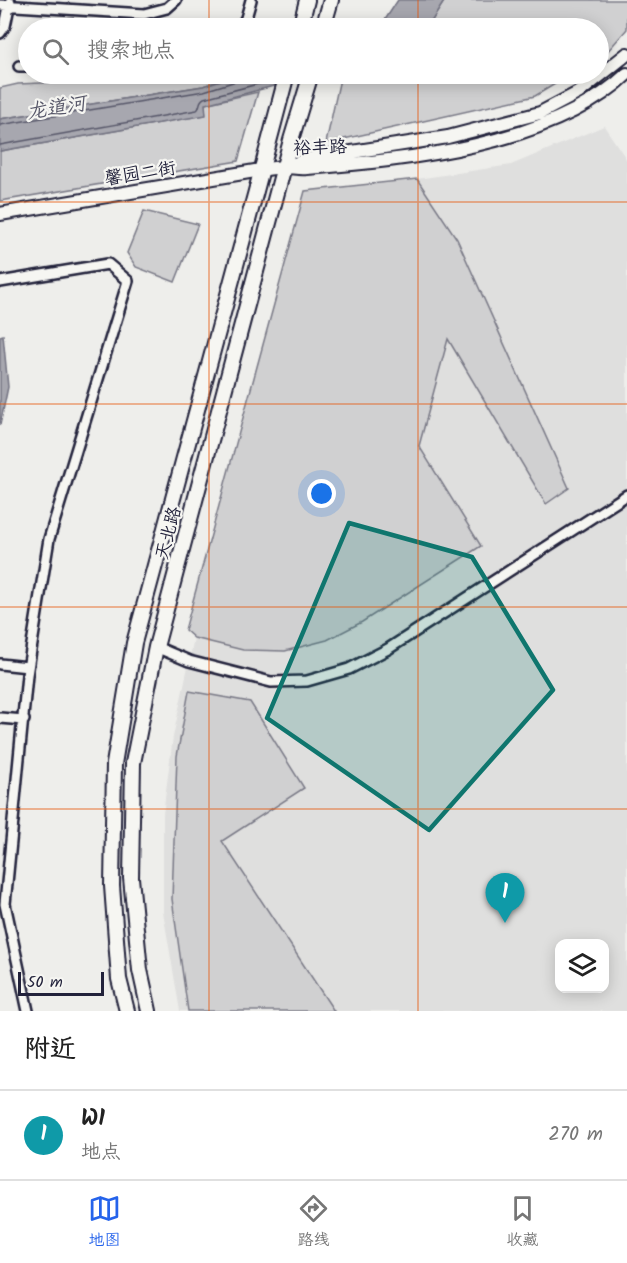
<!DOCTYPE html>
<html lang="zh">
<head>
<meta charset="utf-8">
<style>
	:root { --surface:#fff; --page:#f2f2f2; --text:#222; --muted:#767676; --line:#e0e0e0; --accent:#2563eb }
	body { margin:0; font-family:Kalam,"LXGW WenKai TC",sans-serif; background:var(--page); color:var(--text) }
	.controls { position:absolute; right:18px; bottom:18px; display:grid; overflow:hidden; border-radius:12px; box-shadow:0 3px 15px #0003 }
	.controls button { width:54px; height:54px; display:grid; place-items:center; padding:0; border:0; border-bottom:2px solid var(--line); background:var(--surface); color:var(--text); font:30px sans-serif }
	.scale { position:absolute; left:18px; bottom:15px; width:86px; box-sizing:border-box; padding-left:6px; border:3px solid #22223b; border-top:0; font-size:16px; line-height:21px; white-space:nowrap; color:#22223b; -webkit-text-stroke:4px #f6f6f2; paint-order:stroke }
	.you { position:absolute; left:322px; top:494px; width:21px; height:21px; margin:-15px; border:4px solid #fff; border-radius:50%; background:#1a73e8; box-shadow:0 0 0 9px #1a73e833 }
	.badge { display:grid; place-items:center; width:39px; height:39px; border-radius:50%; background:var(--accent); color:#fff; font-size:20px; font-weight:700 }
	.pin { position:absolute; translate:-50% -50px; filter:drop-shadow(0 2px 3px #0008) }
	.pin::after { content:''; position:absolute; top:32px; width:21px; height:18px; background:inherit; clip-path:polygon(0 0,100% 0,50% 100%) }
	.list { margin:0; padding:0; list-style:none }
	h2 { display:flex; justify-content:space-between; align-items:center; height:78px; margin:0; padding:0 24px; font-size:26px }
	h2 small { font-size:20px; font-weight:400; color:var(--muted) }
	.list li { display:grid; grid-template-columns:39px 1fr auto; gap:18px; align-items:center; box-sizing:border-box; height:90px; padding:0 24px; border-top:2px solid var(--line) }
	.list b { display:block; font-size:22px; white-space:nowrap }
	.list p { margin:0; font-size:20px; white-space:nowrap; color:var(--muted) }
	.list em { font-size:20px; font-style:normal; color:var(--muted) }
	.icon { flex:none; width:33px; height:33px; fill:none; stroke:currentColor; stroke-width:2; stroke-linecap:round; stroke-linejoin:round }
	.map { position:relative; flex:none; width:627px; height:1011px; overflow:hidden }
	.search { position:absolute; background:var(--surface); box-shadow:0 3px 15px #0003; left:18px; right:18px; top:18px; height:66px; display:flex; align-items:center; gap:15px; box-sizing:border-box; padding:0 21px; border-radius:33px; color:var(--muted); font-size:22px }
	.sheet { height:168px; background:var(--surface) }
	nav { display:flex; justify-content:space-around; align-items:center; box-sizing:border-box; height:84px; border-top:2px solid var(--line); background:var(--surface); font-size:16px; color:var(--muted) }
	nav a { display:grid; justify-items:center; gap:3px }
	nav .on { color:var(--accent) }
	.map>svg:first-child { display:block }
</style>
</head>
<body>
<div class="map">
<svg width="627" height="1011" viewBox="0 0 627 1011">
	<rect width="100%" height="100%" fill="#eeeeeb"/>
	<filter id="ink" filterUnits="userSpaceOnUse"><feTurbulence type="fractalNoise" baseFrequency=".0167" numOctaves="2"/><feDisplacementMap in="SourceGraphic" scale="12" xChannelSelector="R" yChannelSelector="G"/><feConvolveMatrix kernelMatrix="1 2 1 2 8 2 1 2 1" color-interpolation-filters="sRGB"/></filter>
	<g filter="url(#ink)">
		<path fill="#dfdfde" fill-rule="evenodd" d="M604,126L627,160V1011H180L163,912V814L173,737L194,638L243,650L285,651L327,640L362,622L480,546L419,446L448,338L545,503L457,239L417,179L511,165ZM560,944H604V988H560Z"/>
		<path fill="#d0d0d1" stroke="#797986" stroke-width="1.5" d="M445,0H627V29L607,52L599,57L598,28H419L422,23L431,22Z
			M156,74H241L203,86L0,119V88L18,84L136,79Z
			M341,74H572L535,96L326,143Z
			M258,92L238,161L0,201V151L205,115V104Z
			M417,179L457,239L569,488L546,504L448,339L419,446L481,546L362,622L327,640L285,651L243,650L194,638L185,630L305,191Z
			M144,211L198,224L175,282L136,267L127,253Z
			M189,691L250,702L304,788L222,841L334,1011H188L172,899L177,756Z"/>
		<path fill="#a7a7af" stroke="#727281" stroke-width="1.5" d="M398,0H445L431,22L422,23L419,28H375L381,26Z
			M239,74H320L205,104L206,115L0,151V119L203,86Z
			M3,335L8,387L0,425V336Z"/>
		<g fill="none" stroke-linecap="round" stroke-linejoin="round">
			<path stroke="#575769" stroke-width="1.5" d="M0,125L204,91L233,82L237,78V74
				M0,145L197,110C201,107 198,101 204,98L277,79"/>
			<g stroke="#22223b" stroke-width="14">
				<path id="street" d="M0,5L144,14L167,8L176,0
					M240,28L246,18L251,0
					M0,33L5,26L10,2
					M19,66H28
					M0,282L108,264L128,281L49,539L27,675L5,904L28,1011
					M156,647L189,661L271,682L307,681L349,669L388,649L627,495
					M0,664L28,667
					M0,718L24,720"/>
			</g>
			<g stroke="#22223b" stroke-width="16">
				<path id="secondary" d="M289,166L307,159L448,137L540,113L578,93L627,54
					M0,214L261,170C269,169 277,167 284,167C292,167 299,169 307,168C407,160 551,146 627,74"/>
			</g>
			<g stroke="#22223b" stroke-width="18">
				<path id="primary" d="M300,28L307,0
					M323,28L331,0
					M127,1011L119,979L112,886L114,764L134,643L256,191L287,74
					M149,1011L140,970L131,878L133,763L156,647L291,140L311,74"/>
			</g>
			<use href="#street" stroke="#f6f6f2" stroke-width="9"/>
			<use href="#secondary" stroke="#f6f6f2" stroke-width="12"/>
			<use href="#primary" stroke="#f6f6f2" stroke-width="14"/>
		</g>
	</g>
	<path fill="#0f766e" fill-opacity="0.2" stroke="#0f766e" stroke-width="4.5" stroke-linejoin="round" d="M349,523L472,557L553,690L429,830L267,718Z"/>
	<path fill="none" stroke="#e8590c" stroke-width="1.5" stroke-opacity="0.55" d="M209,0V28M418,0V28M209,74V1011M418,74V1011M0,202H627M0,404H627M0,607H627M0,809H627"/>
	<g text-anchor="middle" stroke-width="4.5" stroke-linejoin="round" paint-order="stroke">
		<g font-size="18" fill="#22223b" stroke="#f6f6f2">
			<text transform="translate(320 147) rotate(-2)" y="6">裕丰路</text>
			<text transform="translate(140 173) rotate(-9)" y="6">馨园二街</text>
			<text transform="translate(168 533) rotate(-75)" y="6">天北路</text>
		</g>
		<g font-size="20" font-style="italic" fill="#575769" stroke="#f6f6f2">
			<text transform="translate(56 107) rotate(-9)" y="7">龙道河</text>
		</g>
	</g>
</svg>
<div class="controls">
<button><svg class="icon" aria-label="layers" viewBox="0 0 24 24"><path d="M12 4l9 5-9 5-9-5zM3 14l9 5 9-5"/></svg></button>
</div>
<div class="scale">50 m</div>
<div class="you"></div>
<div class="pin badge" style="left:505px;top:923px;background:#0f9aa8">1</div>
<div class="search"><svg class="icon" aria-label="search" viewBox="0 0 24 24"><circle cx="10" cy="10" r="6"/><path d="M15 15l6 6"/></svg>搜索地点</div>
</div>
<section class="sheet">
<h2>附近<small></small></h2>
<ul class="list">
<li><span class="badge" style="background:#0f9aa8">1</span><div><b>W1</b><p>地点</p></div><em>270 m</em></li>
</ul>
</section>
<nav>
<a class="on"><svg class="icon" aria-label="map" viewBox="0 0 24 24"><path d="M3 6l6-2 6 2 6-2v14l-6 2-6-2-6 2zM9 4v14M15 6v14"/></svg>地图</a>
<a><svg class="icon" aria-label="directions" viewBox="0 0 24 24"><path d="M12 3l9 9-9 9-9-9zM9 14v-3h6M13 9l2 2-2 2"/></svg>路线</a>
<a><svg class="icon" aria-label="saved" viewBox="0 0 24 24"><path d="M7 4h10v16l-5-4-5 4z"/></svg>收藏</a>
</nav>
</body>
</html>
